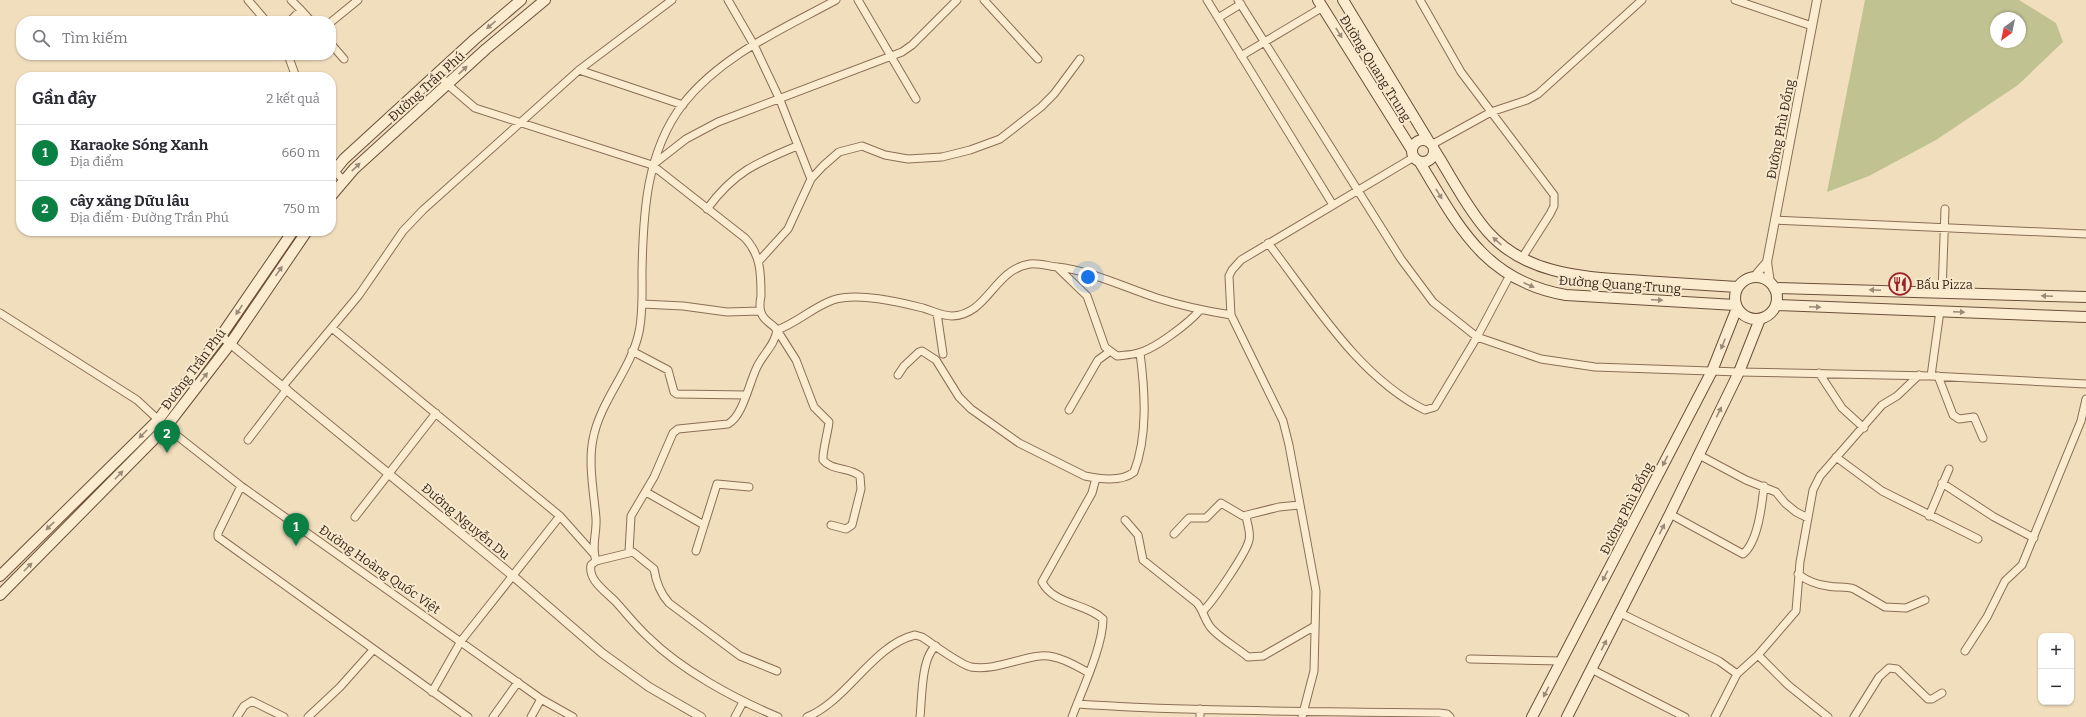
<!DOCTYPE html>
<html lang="vi">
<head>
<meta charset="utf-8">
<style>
	:root { --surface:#fff; --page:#f2f2f3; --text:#2b2b33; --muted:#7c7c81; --line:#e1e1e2; --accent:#0b8043 }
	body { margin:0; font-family:Bitter,serif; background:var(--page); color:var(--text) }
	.controls { position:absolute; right:12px; bottom:12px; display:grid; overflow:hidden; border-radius:8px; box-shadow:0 1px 3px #0004 }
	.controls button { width:36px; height:36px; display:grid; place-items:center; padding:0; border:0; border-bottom:1px solid var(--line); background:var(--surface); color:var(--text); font:20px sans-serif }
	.compass { position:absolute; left:1990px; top:12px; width:36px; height:36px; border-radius:50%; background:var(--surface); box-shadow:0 1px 3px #0004; rotate:213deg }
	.you { position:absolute; left:1088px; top:277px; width:14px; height:14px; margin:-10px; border:3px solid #fff; border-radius:50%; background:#1a73e8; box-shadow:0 0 0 6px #1a73e833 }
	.badge { display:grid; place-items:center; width:26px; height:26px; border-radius:50%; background:var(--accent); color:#fff; font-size:13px; font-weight:700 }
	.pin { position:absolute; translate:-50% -33px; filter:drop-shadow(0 1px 2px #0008) }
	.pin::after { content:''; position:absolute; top:21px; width:14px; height:12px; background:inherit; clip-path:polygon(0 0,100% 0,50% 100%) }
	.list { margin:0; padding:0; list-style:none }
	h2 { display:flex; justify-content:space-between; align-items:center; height:52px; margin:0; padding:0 16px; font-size:17px }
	h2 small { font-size:13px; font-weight:400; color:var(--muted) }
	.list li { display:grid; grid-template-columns:26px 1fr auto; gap:12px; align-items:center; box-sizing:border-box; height:56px; padding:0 16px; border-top:1px solid var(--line) }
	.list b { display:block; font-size:15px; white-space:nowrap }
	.list p { margin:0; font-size:13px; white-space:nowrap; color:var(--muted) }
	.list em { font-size:13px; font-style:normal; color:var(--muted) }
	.icon { flex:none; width:22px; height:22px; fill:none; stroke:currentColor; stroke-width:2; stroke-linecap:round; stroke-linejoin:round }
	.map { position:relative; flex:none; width:2086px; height:717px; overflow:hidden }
	.search { position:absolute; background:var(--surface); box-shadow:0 1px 3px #0004; left:16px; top:16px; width:320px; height:44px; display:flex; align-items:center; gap:10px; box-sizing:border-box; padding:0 14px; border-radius:16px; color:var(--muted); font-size:15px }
	.panel { position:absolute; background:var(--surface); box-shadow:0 1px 3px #0004; left:16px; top:72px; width:320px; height:164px; border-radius:16px }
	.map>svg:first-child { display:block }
</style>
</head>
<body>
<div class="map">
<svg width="2086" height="717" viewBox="0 0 2086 717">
	<rect width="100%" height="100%" fill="#f1debd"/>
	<path fill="#c0c391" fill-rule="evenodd" d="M1865,0H2019L2056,23L2063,42L2018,85L1936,140L1869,176L1827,192ZM1996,18H2020V42H1996Z"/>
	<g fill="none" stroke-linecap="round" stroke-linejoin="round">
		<g stroke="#8a6e55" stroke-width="9">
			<path id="minor" d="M248,0L266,21
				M728,0L754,45L780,100L811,179
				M858,0L916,99
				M984,0L1038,59
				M1207,0L1333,205
				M1238,0L1401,259L1433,302L1477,337L1541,359L1595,367L1739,372L1931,376L2086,384
				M1420,0L1461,72L1554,195V206L1550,214L1522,258
				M1735,0L1812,26
				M301,10L311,21
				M1218,18L1241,4
				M290,21L301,10L291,0
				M331,22L358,0
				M331,44L344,59
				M288,55L296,77
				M1241,56L1323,7
				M579,70L683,105
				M438,73L447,84L475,108L652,165L745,238C761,255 761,274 761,296C760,301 759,307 761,312C763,321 772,323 777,330C775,345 763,354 757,367C749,383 743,416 728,424L678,429L673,433L654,477L631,516L629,552
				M1433,144L1491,112L1527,100L1538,94L1642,0
				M654,164L686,139L718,122L902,52L912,45L957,0
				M331,167L343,180
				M707,209C734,172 756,163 797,146
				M1775,220L2086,234
				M1268,243C1313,301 1358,377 1425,410L1435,407L1477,337L1510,275
				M759,261L788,229L811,179L823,166L839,152L862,146L885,155L908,159L942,157L970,150L1000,139L1041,107L1054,94L1080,59
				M1057,267L1087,296L1105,347L1117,356C1124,355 1131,355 1138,353C1155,349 1189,323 1200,310
				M1942,292L1945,209
				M642,304L683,306L727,312L760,311
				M0,313L137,400L166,427L241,486L541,699L573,717
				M937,313L943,354
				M332,328L560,516L593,553
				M632,351L668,370L674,392L677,394L746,395
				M1819,373L1842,408L1864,428
				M898,375L904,366L919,352L922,351L936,360L959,397L971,409L1019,443L1085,476C1099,479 1122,482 1134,472C1148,436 1145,391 1140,353
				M1931,376L1940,311
				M1938,376L1953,415L1959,419L1974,417L1983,438
				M283,386L359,295L403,231L423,210L579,70L672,0
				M1069,410L1098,360L1109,352
				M248,440L287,389
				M1699,455L1746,480L1776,492L1785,503L1796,512L1808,518
				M1836,457L1882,491L1978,539
				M1942,483L1994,517L2034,538
				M241,486L218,533V537L468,717
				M646,492L704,525
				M1670,514L1743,554C1758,542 1762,505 1764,486
				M1929,516L1949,469
				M355,517L436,413
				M1125,520L1138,535L1143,560L1197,603C1204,611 1205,623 1213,630C1223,640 1237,648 1248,657L1263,656L1315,626
				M831,525L846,529L852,525L861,489L860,476C850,467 832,471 823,460C822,453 828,432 829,422L814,407L796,360L777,330C797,323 813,307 833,300C858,292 899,302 923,308C933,311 942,316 952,316C988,315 994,269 1030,264C1039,263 1048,266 1057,267C1089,270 1126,288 1157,298C1182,306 1206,311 1231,315
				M1174,534L1189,518H1206L1221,503L1243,516L1279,507L1299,505
				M696,551L717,484L749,487
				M596,561C591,547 597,533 596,518C594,494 588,463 593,439C600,401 631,370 639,332C643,313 642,292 642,272C643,214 646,152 683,104C722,55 781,30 836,0
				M1798,574C1806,580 1818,585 1828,586C1837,588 1846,586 1854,589L1885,607L1906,608L1925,600
				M1204,610C1213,601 1247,552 1249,540C1251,533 1247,523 1246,516
				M1620,613L1719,661L1737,674
				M1965,651L1987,617L2005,581L2022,565L2081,421L2086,399
				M1470,659L1561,661
				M1591,669L1685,717
				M777,671L740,656L669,603C660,593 656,582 654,569L633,552L596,561L591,565C588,580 605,591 615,601C626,613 636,626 648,637C681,670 735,699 778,717
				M432,692L461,641L560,516
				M1077,704C1197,712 1318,711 1439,713L1447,714L1450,717
				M237,717L244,706L252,701L284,717
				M308,717L340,687L373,650
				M493,717L518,682
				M531,717L541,699
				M735,717L743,702
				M807,717C847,701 873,645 915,635L922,637C933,644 959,664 971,667C994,671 1019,658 1040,656C1056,654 1075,665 1089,673
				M920,717C922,699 921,657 936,646
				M1072,717C1082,690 1103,646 1103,619C1086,603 1054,605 1042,582L1092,493L1096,478
				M1200,717V709
				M1302,717L1314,671L1316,591L1289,445L1283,421L1231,315L1229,276L1232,270L1241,260L1414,157
				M1715,717L1737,674L1758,655
				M1828,717L1788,685L1758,655L1796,611L1800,562L1813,490L1820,476L1882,405L1897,396L1919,375
				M1854,717L1879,677L1889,668L1897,669L1928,699H1932L1942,693"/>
		</g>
		<g stroke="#8a6e55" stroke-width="10">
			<path id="tertiary" d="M1754,277L1767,262
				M1770,283L1767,262L1817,0
				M221,336L513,576L602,653L649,687L701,717"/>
		</g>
		<g stroke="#6b4f38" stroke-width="12">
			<path id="secondary" d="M1318,0L1412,150
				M1343,0L1428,140
				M1412 151a11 11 0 1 1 22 0a11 11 0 1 1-22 0Z
				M1435,151C1452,178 1467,208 1488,232C1528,277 1589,277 1643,281C1675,283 1706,285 1737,287
				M1419,161C1458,225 1484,281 1566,295L1735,305
				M331,175L344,159L475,39L521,0
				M331,196L354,169L486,49L545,0
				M1735 298a21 21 0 1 1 42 0a21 21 0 1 1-42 0Z
				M1774,288L2086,297
				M1776,305L2086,317
				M0,576L158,420L221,336L293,231
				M0,595L166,427L230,344L307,231
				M1532,717L1712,371L1737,308
				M1567,717L1670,514L1739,372L1760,319"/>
		</g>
		<use href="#minor" stroke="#fbecd0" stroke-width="7"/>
		<use href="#tertiary" stroke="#fbecd0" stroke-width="8"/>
		<use href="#secondary" stroke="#fbecd0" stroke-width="10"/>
	</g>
	<defs><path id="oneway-solid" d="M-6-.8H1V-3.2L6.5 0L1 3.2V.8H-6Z"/></defs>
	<g fill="#9a8a76">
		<use href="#oneway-solid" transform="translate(491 25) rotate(140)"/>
		<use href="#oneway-solid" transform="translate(1339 33) rotate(58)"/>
		<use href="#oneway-solid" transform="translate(463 70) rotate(-43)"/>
		<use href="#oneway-solid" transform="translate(356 167) rotate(-44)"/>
		<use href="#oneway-solid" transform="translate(1439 194) rotate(58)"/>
		<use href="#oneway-solid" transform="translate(1497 241) rotate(-138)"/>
		<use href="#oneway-solid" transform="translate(279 271) rotate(-55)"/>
		<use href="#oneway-solid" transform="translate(1529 285) rotate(24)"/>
		<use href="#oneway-solid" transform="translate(1875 290) rotate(-178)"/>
		<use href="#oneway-solid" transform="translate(2047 296) rotate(-178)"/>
		<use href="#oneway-solid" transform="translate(1657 300) rotate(3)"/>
		<use href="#oneway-solid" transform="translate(1815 307) rotate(2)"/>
		<use href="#oneway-solid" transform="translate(239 310) rotate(124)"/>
		<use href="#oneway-solid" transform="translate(1959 312) rotate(2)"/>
		<use href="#oneway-solid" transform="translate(1723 344) rotate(112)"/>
		<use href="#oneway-solid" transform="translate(204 377) rotate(-52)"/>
		<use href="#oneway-solid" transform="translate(1719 412) rotate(-64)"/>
		<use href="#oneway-solid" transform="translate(143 434) rotate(135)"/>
		<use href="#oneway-solid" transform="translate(1665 461) rotate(117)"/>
		<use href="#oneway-solid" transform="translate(119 475) rotate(-46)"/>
		<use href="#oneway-solid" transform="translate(50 526) rotate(136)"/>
		<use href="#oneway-solid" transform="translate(1662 529) rotate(-63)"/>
		<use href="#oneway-solid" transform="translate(28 567) rotate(-45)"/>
		<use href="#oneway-solid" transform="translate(1605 576) rotate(117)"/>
		<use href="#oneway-solid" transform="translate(1604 645) rotate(-63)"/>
		<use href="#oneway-solid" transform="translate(1546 692) rotate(117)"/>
	</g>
	<defs>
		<g id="restaurant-ring" transform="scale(1.15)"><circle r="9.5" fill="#f8e9cd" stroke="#9d2129" stroke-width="1.5"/><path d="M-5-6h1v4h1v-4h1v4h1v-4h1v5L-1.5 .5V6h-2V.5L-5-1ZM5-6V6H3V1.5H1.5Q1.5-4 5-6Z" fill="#9d2129"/></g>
	</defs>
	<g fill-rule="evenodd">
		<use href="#restaurant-ring" x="1900" y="284"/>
	</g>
	<g text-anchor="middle" stroke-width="4" stroke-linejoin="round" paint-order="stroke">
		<g font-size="13" fill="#38271b" stroke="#f8e9cd">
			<text transform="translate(1376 68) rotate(58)" y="5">Đường Quang Trung</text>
			<text transform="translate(426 86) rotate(-42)" y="5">Đường Trần Phú</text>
			<text transform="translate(1780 129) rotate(-79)" y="5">Đường Phù Đổng</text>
			<text transform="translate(1620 284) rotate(4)" y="5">Đường Quang Trung</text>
			<text transform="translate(193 369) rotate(-53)" y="5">Đường Trần Phú</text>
			<text transform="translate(1626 508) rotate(-63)" y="5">Đường Phù Đổng</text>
			<text transform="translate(466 521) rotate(40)" y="5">Đường Nguyễn Du</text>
			<text transform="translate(380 569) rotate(35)" y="5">Đường Hoàng Quốc Việt</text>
		</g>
		<g font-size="13" fill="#38271b" stroke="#f8e9cd" text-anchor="start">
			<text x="1916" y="289">Bấu Pizza</text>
		</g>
	</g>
</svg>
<div class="controls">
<button>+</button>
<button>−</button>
</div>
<svg class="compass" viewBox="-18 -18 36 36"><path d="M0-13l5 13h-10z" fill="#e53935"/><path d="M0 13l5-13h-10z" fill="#7c7c81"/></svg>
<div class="you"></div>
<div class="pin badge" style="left:296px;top:546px">1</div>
<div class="pin badge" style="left:167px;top:453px">2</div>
<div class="search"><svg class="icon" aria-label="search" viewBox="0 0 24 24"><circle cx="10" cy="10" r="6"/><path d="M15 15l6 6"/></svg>Tìm kiếm</div>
<section class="panel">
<h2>Gần đây<small>2 kết quả</small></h2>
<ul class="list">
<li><span class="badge">1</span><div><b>Karaoke Sóng Xanh</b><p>Địa điểm</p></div><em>660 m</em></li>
<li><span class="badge">2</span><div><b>cây xăng Dữu lâu</b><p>Địa điểm · Đường Trần Phú</p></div><em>750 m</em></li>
</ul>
</section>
</div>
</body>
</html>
